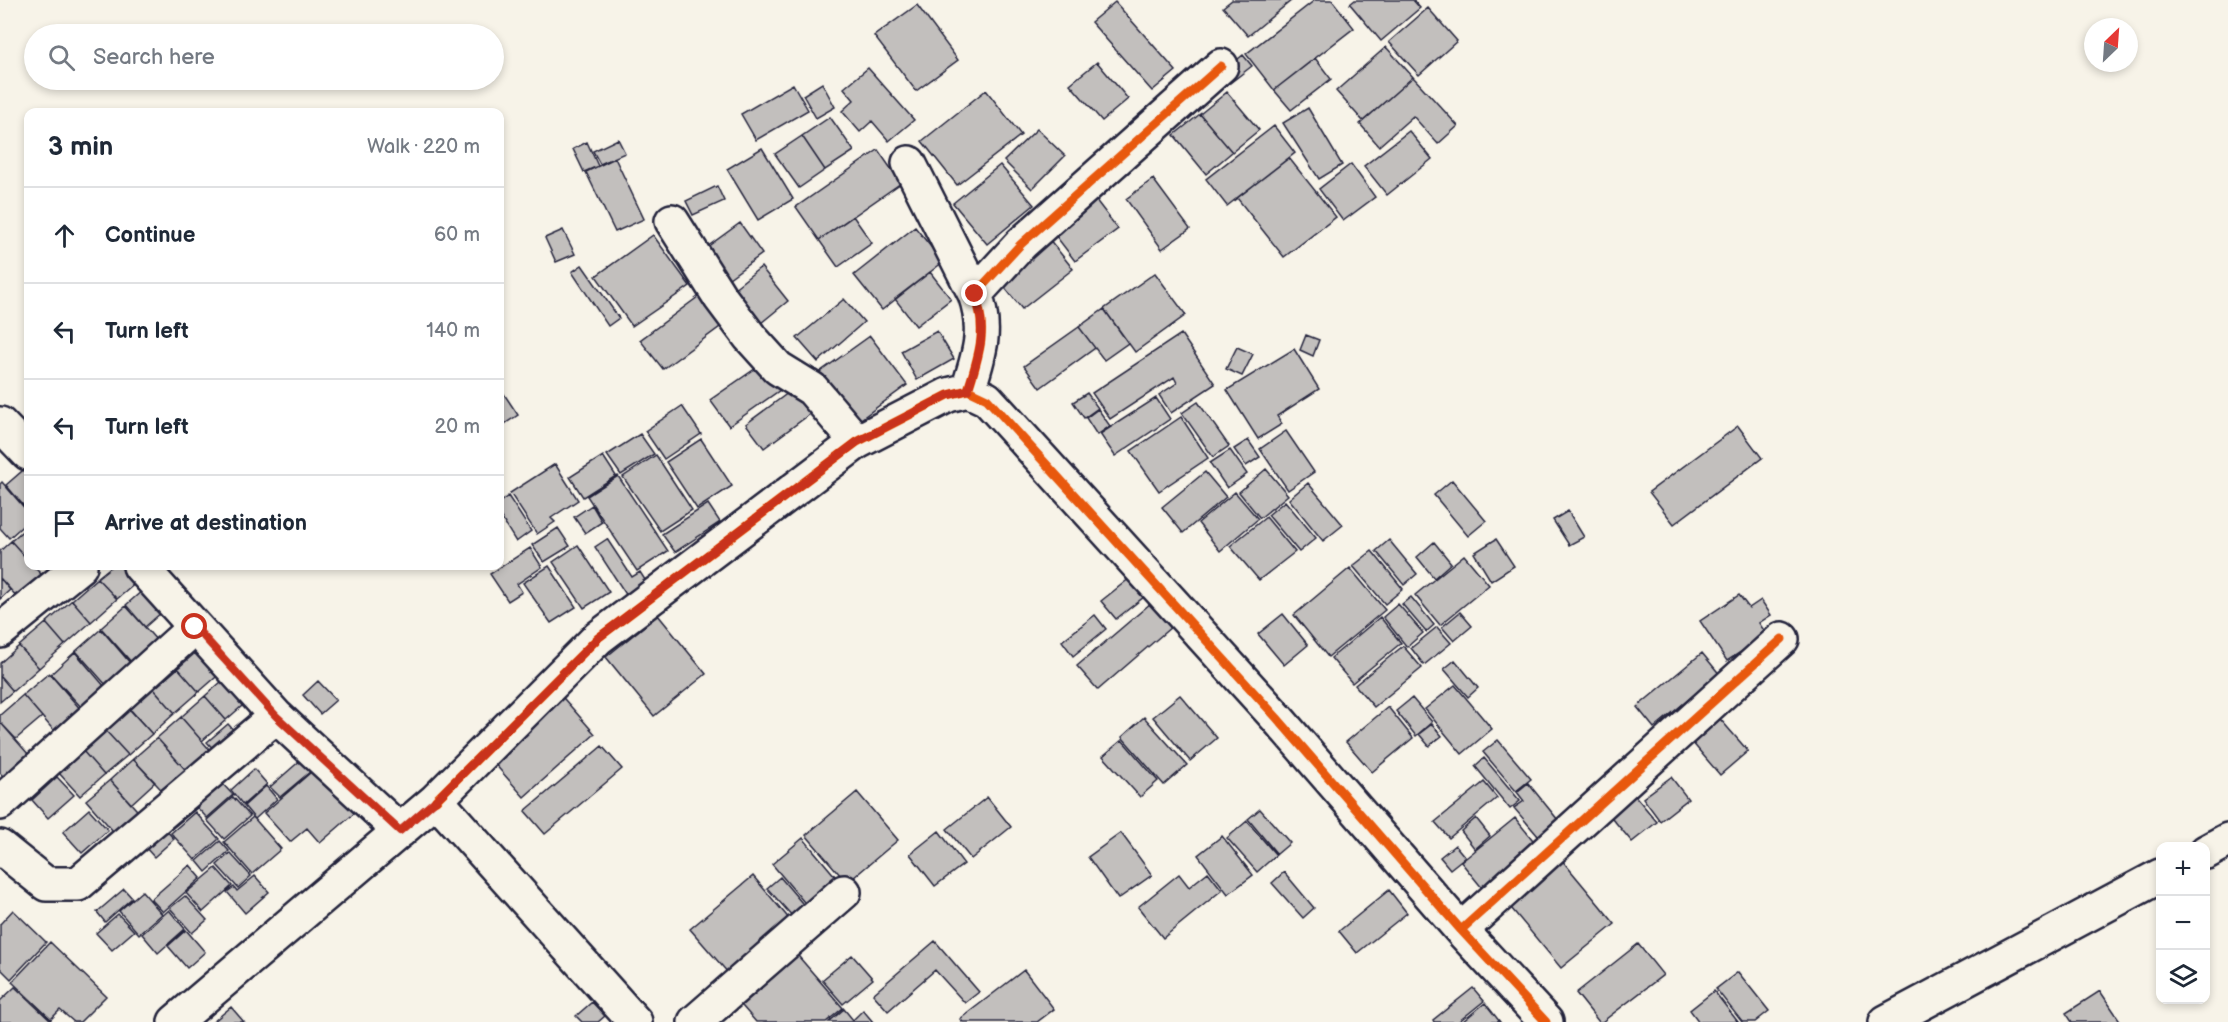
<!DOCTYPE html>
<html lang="en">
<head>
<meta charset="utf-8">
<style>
	:root { --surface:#fff; --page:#f2f2f3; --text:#1f2937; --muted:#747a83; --line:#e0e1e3 }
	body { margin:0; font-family:"Balsamiq Sans",sans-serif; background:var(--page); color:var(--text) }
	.controls { position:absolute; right:18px; bottom:18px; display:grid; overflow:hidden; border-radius:12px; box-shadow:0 3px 9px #0003 }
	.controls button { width:54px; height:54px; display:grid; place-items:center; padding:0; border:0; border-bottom:2px solid var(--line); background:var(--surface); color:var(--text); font:30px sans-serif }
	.compass { position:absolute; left:2084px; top:18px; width:54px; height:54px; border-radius:50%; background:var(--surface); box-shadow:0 3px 9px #0003; rotate:25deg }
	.stop { position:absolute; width:18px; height:18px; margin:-14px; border:4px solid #c8321e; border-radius:50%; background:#fff }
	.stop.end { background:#c8321e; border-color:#fff; box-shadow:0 2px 6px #0008 }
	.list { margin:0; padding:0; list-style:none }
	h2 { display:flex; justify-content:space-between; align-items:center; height:78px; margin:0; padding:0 24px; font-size:26px }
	h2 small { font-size:20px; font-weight:400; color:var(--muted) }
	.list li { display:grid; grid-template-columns:39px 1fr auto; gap:18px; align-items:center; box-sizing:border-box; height:96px; padding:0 24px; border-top:2px solid var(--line) }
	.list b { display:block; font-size:22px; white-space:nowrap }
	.list em { font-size:20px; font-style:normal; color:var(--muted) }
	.icon { flex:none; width:33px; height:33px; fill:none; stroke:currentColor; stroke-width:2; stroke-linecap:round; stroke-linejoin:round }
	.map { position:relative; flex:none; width:2228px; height:1022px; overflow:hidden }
	.search { position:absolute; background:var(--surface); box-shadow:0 3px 9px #0003; left:24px; top:24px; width:480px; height:66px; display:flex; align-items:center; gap:15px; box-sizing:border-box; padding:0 21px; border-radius:33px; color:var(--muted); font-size:22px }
	.panel { position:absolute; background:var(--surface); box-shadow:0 3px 9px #0003; left:24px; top:108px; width:480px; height:462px; border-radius:12px }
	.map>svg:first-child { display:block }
</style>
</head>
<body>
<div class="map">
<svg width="2228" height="1022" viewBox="0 0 2228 1022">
	<rect width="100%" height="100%" fill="#f7f3e8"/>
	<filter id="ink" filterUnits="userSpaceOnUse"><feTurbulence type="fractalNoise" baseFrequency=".0167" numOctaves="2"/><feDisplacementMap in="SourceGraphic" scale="12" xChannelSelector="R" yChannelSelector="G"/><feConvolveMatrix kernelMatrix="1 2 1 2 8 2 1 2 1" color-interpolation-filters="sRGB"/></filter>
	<g filter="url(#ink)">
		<path fill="#c2bfbd" stroke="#22223b" stroke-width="1.5" d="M1232,0H1292L1248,36L1223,7Z
			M1315,0H1332L1354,28L1274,90L1246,54Z
			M1355,0H1413L1420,8L1381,41L1350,4Z
			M1115,2L1176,71L1152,91L1091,22Z
			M917,5L958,60L916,91L874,36Z
			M1428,8L1457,41L1419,75L1389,42Z
			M1386,47L1413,77L1363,121L1336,91Z
			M1243,55L1252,66L1230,83L1222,72Z
			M1315,58L1331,79L1291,110L1274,90Z
			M1097,62L1128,99L1102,121L1070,84Z
			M868,68L914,120L889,141L872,121L860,132L842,111L854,100L844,88Z
			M1413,77L1458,126L1438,144L1413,116L1379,146L1360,124Z
			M822,83L835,107L816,118L803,95Z
			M793,84L808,110L756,140L741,114Z
			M986,90L1021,135L957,185L922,141Z
			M1227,92L1259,130L1232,152L1200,114Z
			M1308,108L1342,165L1319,179L1283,123Z
			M1200,114L1232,152L1206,174L1174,135Z
			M830,117L854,151L825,170L802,136Z
			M1274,126L1295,153L1227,206L1206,179Z
			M1037,129L1065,156L1032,189L1004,161Z
			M1409,131L1432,159L1387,195L1364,166Z
			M802,136L825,170L799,188L775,154Z
			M618,139L625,153L600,164L593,151Z
			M587,142L598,166L584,172L573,149Z
			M762,148L793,199L758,220L727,169Z
			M878,150L901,183L819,240L796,207Z
			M615,158L644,219L615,232L586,172Z
			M1289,158L1336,217L1284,257L1237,198Z
			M1351,164L1375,197L1343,221L1319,189Z
			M1000,165L1034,205L987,244L953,203Z
			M1153,179L1190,229L1162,249L1126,199Z
			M717,186L724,201L693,215L686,201Z
			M1092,195L1118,229L1075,261L1049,227Z
			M853,216L872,243L838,267L819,240Z
			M740,223L762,254L725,281L703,250Z
			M915,227L943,262L882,310L854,275Z
			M563,230L575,254L556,262L545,238Z
			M653,235L690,286L632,326L596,276Z
			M1049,239L1073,269L1022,309L998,279Z
			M582,265L619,318L608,326L572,272Z
			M761,267L788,301L761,323L733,289Z
			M930,272L951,299L916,326L895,299Z
			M1155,273L1186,315L1135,352L1104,309Z
			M702,294L724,324L663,369L640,340Z
			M844,299L864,322L818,362L797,338Z
			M1104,309L1128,343L1104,360L1079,327Z
			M1079,327L1095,348L1040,388L1024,366Z
			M937,331L954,359L917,380L901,351Z
			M1181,334L1215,384L1171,413L1159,395L1177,383L1174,377L1110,419L1092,393Z
			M1306,335L1319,340L1313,356L1300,350Z
			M870,336L907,385L854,424L817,374Z
			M1237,347L1253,354L1242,376L1226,369Z
			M1294,349L1319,389L1277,416L1282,424L1258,439L1227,390Z
			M762,364L780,390L729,426L710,400Z
			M796,387L814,411L764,448L746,424Z
			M1087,393L1098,408L1084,418L1073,402Z
			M504,394L518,415L500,427V397Z
			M1156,398L1170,419L1115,456L1100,434Z
			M1198,402L1229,446L1213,457L1182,413Z
			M682,406L701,434L664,459L645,431Z
			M1098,409L1110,426L1097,435L1086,418Z
			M1181,417L1208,458L1159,491L1131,451Z
			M1738,426L1762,458L1674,524L1649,492Z
			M1286,431L1314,472L1288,490L1260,449Z
			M640,434L654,454L621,475L607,455Z
			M701,439L732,486L697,509L666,462Z
			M1248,440L1260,457L1246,466L1234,449Z
			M1230,450L1247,474L1227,488L1210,463Z
			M656,455L692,510L660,531L623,477Z
			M603,456L616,476L583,497L570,477Z
			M555,464L578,500L551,518L555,522L537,534L510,493Z
			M28,466V511L6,485Z
			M1266,469L1288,495L1260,518L1239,492Z
			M1205,472L1226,497L1183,533L1162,507Z
			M618,476L668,551L637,571L587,496Z
			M1452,480L1486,521L1468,536L1434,495Z
			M2,482L28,512V521L9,538L0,528V484Z
			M1308,483L1343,525L1323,541L1289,499Z
			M1235,492L1258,519L1220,551L1198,523Z
			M508,496L531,531L516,542L500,516V502Z
			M1285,501L1316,538L1299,552L1268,515Z
			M708,504L720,522L675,552L662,534Z
			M592,505L602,522L585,533L574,517Z
			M1568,511L1584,537L1569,545L1553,520Z
			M1266,517L1295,552L1259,580L1230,546Z
			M28,526V560L11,541Z
			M558,528L570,546L544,562L532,545Z
			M607,539L632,577L640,572L647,583L627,596L595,547Z
			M1496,539L1514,566L1491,581L1474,553Z
			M1389,540L1417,574L1404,585L1376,551Z
			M11,541L28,560V566H33L42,575L17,597L0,578V551Z
			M1434,542L1451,563L1434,578L1417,557Z
			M578,545L609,592L584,608L553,562Z
			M530,548L542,567L517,584L522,592L508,601L490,574Z
			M1372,551L1403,589L1385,604L1353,566Z
			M1464,555L1489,585L1440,625L1415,595Z
			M112,566H133L143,577L117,599L97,578Z
			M549,566L576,607L551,623L523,583Z
			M1350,568L1385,610L1328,657L1294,615Z
			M1140,570L1154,589L1116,619L1101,601Z
			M0,578L10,590L0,599Z
			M97,578L117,599L91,622L72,600Z
			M152,582L171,604L145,627L126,605Z
			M1739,595L1749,608L1761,600L1771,615L1759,623L1767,635L1727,661L1700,621Z
			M1411,597L1434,625L1426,632L1402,604Z
			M72,600L91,622L65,645L46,623Z
			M1151,603L1171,627L1098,690L1077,666Z
			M1398,604L1423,633L1407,647L1383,617Z
			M126,606L158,642L133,664L101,628Z
			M1460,612L1472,626L1454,641L1442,627Z
			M1283,614L1308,645L1284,665L1258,634Z
			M658,615L706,674L654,716L606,657Z
			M1095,615L1106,629L1073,656L1062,641Z
			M1380,617L1401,643L1352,683L1331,658Z
			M46,623L65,645L39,668L19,646Z
			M1437,627L1451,643L1424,665L1411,648Z
			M101,629L131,664L107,686L76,651Z
			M19,646L39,668L13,691L0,676V663Z
			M1403,646L1422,668L1374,707L1355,685Z
			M202,647L223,671L199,692L178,668Z
			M75,652L105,687L82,708L51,674Z
			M1702,653L1726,682L1702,702L1695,694L1654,728L1637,707Z
			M1455,660L1478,688L1468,697L1444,669Z
			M178,668L199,692L175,713L154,689Z
			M49,673L82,711L56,733L23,695Z
			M229,675L250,699L226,720L205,696Z
			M0,676L13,691L0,702Z
			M145,679L175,713L152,734L121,700Z
			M318,681L336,700L320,714L303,695Z
			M1455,685L1492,729L1462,754L1425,709Z
			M557,691L595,734L524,797L486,754Z
			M23,695L42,717L16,739L0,722V715Z
			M1180,695L1217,738L1190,761L1153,717Z
			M205,696L226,720L202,741L181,717Z
			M1412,698L1432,722L1416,736L1396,711Z
			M1388,707L1413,738L1372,772L1346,742Z
			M130,709L152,734L128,755L106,731Z
			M1714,712L1748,751L1720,775L1686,735Z
			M181,717L216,757L193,778L157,738Z
			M1144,717L1187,765L1164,785L1122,737Z
			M0,722L29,755L4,777L0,773Z
			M228,724L239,736L218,754L207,742Z
			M1432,724L1442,736L1429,746L1419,734Z
			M106,731L128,755L104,775L83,751Z
			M157,738L192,777L169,798L133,759Z
			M1122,740L1158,781L1140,797L1103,756Z
			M1498,740L1531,779L1516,791L1483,752Z
			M602,746L622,769L545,834L525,811Z
			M83,751L104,775L80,796L58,772Z
			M1484,758L1520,801L1510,809L1475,766Z
			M133,759L155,782L131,804L110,780Z
			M302,759L311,771L280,797L270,787Z
			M318,766L357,811L320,843L307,828L290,842L264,813Z
			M254,769L267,784L243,805L231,790Z
			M57,777L74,795L48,818L32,800Z
			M1671,777L1688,799L1660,821L1643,798Z
			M218,779L233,795L207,818L192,802Z
			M110,780L144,818L120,839L86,800Z
			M1484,782L1497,798L1449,838L1435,822Z
			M1528,783L1558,820L1538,836L1514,808L1524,801L1517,792Z
			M266,786L277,799L255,819L244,806Z
			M857,792L898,840L847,883L806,835Z
			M1632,792L1657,822L1632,842L1607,812Z
			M186,797L197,808L169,831L160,820Z
			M233,797L250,816L224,839L207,820Z
			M987,797L1011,827L971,859L947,829Z
			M89,809L108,830L82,853L63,832Z
			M1260,809L1290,843L1277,854L1248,819Z
			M195,812L219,839L195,860L171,833Z
			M253,817L281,849L252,874L224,842Z
			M1476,818L1490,836L1475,849L1461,831Z
			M1515,818L1541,850L1487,894L1461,862Z
			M1247,821L1276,855L1257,872L1227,838Z
			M165,829L174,839L154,857L145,847Z
			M939,831L964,864L935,886L910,854Z
			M1121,833L1152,875L1118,899L1088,857Z
			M1222,836L1253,875L1228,894L1198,855Z
			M803,838L840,882L809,908L772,864Z
			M220,841L229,851L206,872L197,861Z
			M1455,845L1465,857L1450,869L1440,857Z
			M230,853L251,876L238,888L217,865Z
			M1556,853L1615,924L1561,968L1502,897Z
			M190,865L201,878L163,912L151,899Z
			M216,868L232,886L203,912L186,893Z
			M1208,872L1222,890L1163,938L1138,907L1179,874L1189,887Z
			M1284,872L1314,908L1303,918L1272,883Z
			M255,876L269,892L245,913L227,892L234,887L237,891Z
			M753,876L791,921L729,974L690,929Z
			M780,877L807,909L795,919L767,888Z
			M124,889L132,898L105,922L97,912Z
			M1389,890L1407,913L1357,953L1339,931Z
			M142,891L162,914L139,934L119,911Z
			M185,896L207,920L192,933L170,908Z
			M13,910L46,942L11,979L0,968V924Z
			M169,910L185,929L158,953L142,934Z
			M118,914L134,931L112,950L96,933Z
			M186,930L205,952L187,968L168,946Z
			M935,941L979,992L965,1003L935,970L888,1011L873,994Z
			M50,942L106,996L80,1022H74L60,1010L51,1019L12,982Z
			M1638,944L1663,975L1602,1022H1599L1576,993Z
			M793,950L843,1008L826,1022H756L736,999Z
			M852,955L873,979L843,1004L822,980Z
			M1024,970L1054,1009L1037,1022H963L960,1019Z
			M1738,972L1769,1011L1755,1022H1742L1716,989Z
			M15,987L52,1022H0V1001Z
			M1473,988L1484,1001L1458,1022H1434L1433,1020Z
			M1714,991L1738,1022H1699L1690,1010Z
			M2100,991L2121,1022H2072L2066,1013Z
			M592,1002L605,1016L598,1022H582L576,1016Z
			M1485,1003L1500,1022H1462Z
			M231,1007L244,1022H213Z
			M844,1009L853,1020L863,1010L873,1022H829Z"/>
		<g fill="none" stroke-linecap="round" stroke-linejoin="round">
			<g stroke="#22223b" stroke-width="38">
				<path id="minor" d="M909,163L975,294
					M672,221L720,297L750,337L778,368L812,389L857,442
					M968,390C979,355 988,331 975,294L1021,244L1221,66
					M0,424L28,453
					M140,566L276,716L400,831
					M0,631L80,566
					M436,800L598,638L857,442L948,395L968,390L987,399L1277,718L1461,930L1546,1022
					M0,803L195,627
					M0,847L46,884H78L276,716
					M2206,852L2228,840
					M1461,930L1782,639
					M175,1022L436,800L635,1022
					M695,1022L844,892
					M1886,1022L2160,876"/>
			</g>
			<use href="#minor" stroke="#f7f3e8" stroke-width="33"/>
			<g stroke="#f7f3e8" stroke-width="13">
				<path id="cycleway" d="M968,390C979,355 988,331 975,294L1021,244L1221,66
					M436,800L598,638L857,442L948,395L968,390L987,399L1277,718L1461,930L1546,1022
					M1461,930L1782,639"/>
			</g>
			<use href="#cycleway" stroke="#e8590c" stroke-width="9"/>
		</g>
	</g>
	<g fill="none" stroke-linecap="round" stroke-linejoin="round" filter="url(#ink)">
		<path stroke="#c8321e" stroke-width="8" d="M195,627L276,716L400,831L436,800L598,638L857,442L948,395L968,390C979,355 988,331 975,294"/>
	</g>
</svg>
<div class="controls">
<button>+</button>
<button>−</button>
<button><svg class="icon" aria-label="layers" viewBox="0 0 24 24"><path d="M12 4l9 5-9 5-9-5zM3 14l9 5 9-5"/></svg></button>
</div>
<svg class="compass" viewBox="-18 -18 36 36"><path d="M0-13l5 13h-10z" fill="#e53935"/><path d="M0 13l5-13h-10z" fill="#747a83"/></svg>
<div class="stop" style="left:195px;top:627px"></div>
<div class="stop end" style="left:975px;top:294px"></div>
<div class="search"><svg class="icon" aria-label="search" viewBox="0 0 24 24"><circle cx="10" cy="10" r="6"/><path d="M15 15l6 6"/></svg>Search here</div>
<section class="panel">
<h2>3 min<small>Walk · 220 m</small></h2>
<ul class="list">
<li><svg class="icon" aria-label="ahead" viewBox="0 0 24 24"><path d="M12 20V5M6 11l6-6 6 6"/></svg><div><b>Continue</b></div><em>60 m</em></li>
<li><svg class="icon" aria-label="left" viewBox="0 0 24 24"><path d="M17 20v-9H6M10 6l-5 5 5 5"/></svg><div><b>Turn left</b></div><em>140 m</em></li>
<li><svg class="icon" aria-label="left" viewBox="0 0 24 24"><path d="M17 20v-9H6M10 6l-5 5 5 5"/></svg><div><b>Turn left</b></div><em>20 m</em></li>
<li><svg class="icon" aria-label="arrive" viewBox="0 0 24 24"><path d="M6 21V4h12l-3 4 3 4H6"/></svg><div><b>Arrive at destination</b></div></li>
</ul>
</section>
</div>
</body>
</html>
